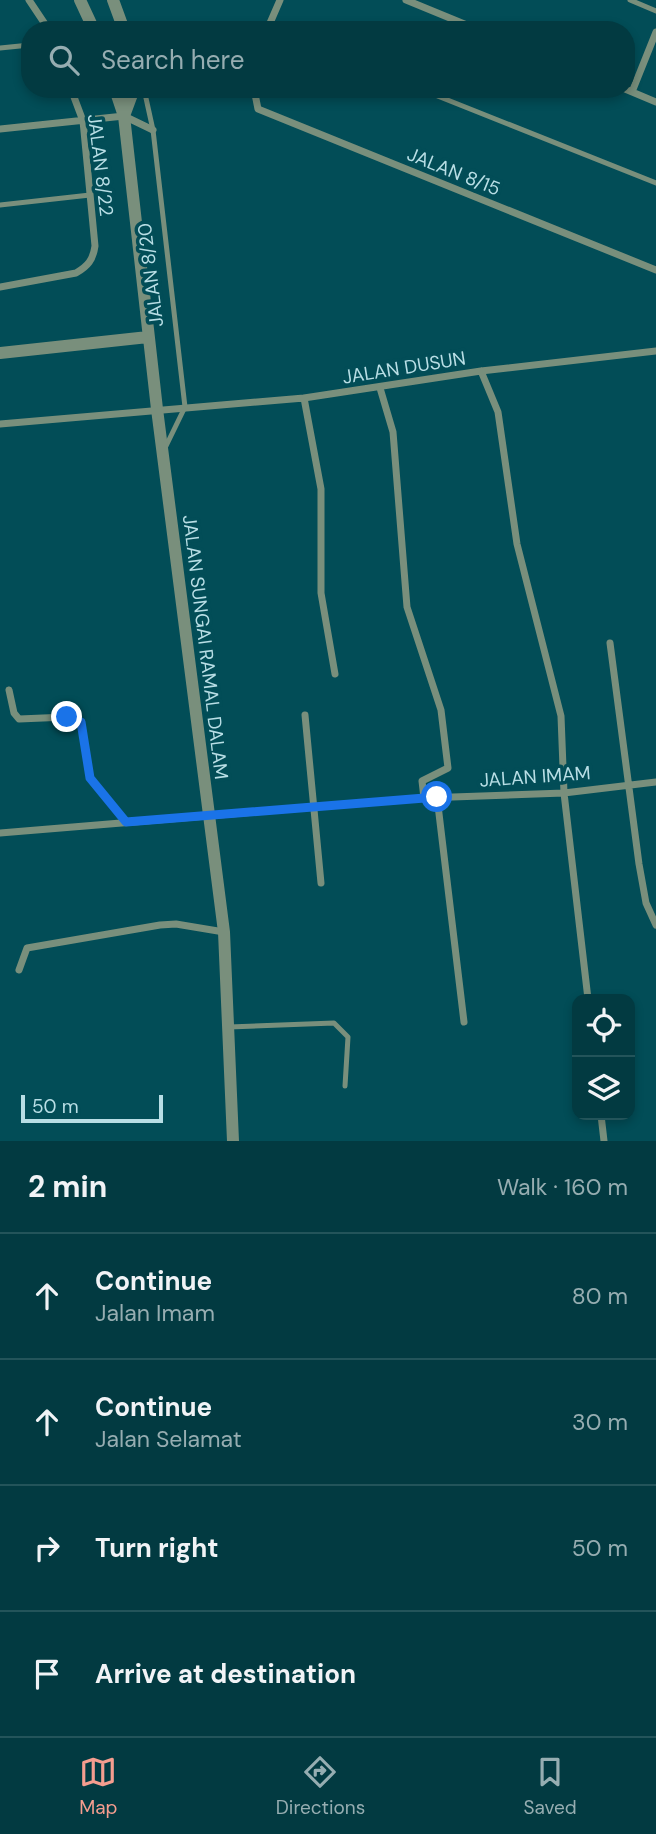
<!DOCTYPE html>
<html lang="en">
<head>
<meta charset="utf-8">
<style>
	:root { --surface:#023a41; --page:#10454c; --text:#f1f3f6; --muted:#96adb1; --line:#23545a; --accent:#f59d8f }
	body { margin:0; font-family:"DM Sans",sans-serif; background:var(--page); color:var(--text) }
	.controls { position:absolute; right:21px; bottom:21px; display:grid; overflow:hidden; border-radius:14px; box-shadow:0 4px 10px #0003 }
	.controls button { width:63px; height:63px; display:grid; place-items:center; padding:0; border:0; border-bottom:2px solid var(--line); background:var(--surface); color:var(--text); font:35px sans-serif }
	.scale { position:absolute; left:21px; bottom:18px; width:142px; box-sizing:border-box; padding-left:7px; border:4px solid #b8dee5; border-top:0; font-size:19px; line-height:24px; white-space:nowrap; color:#b8dee5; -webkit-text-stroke:5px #024d57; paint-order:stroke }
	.stop { position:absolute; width:21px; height:21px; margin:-16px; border:5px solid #1a73e8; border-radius:50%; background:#fff }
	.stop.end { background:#1a73e8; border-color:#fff; box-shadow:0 2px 7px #0008 }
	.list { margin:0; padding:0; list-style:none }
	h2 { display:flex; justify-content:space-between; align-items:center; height:91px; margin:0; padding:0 28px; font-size:30px }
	h2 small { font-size:23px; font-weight:400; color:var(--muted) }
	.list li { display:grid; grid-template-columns:46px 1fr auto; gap:21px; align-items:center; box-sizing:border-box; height:126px; padding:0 28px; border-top:2px solid var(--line) }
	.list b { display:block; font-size:26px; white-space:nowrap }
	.list p { margin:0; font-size:23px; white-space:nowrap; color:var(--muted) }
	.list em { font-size:23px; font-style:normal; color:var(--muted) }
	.icon { flex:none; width:38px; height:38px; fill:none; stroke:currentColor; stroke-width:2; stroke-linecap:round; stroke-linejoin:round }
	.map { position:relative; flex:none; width:656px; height:1141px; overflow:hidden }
	.search { position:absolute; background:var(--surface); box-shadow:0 4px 10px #0003; left:21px; right:21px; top:21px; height:77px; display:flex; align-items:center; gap:18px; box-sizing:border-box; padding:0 24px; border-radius:28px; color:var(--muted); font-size:26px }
	.sheet { height:595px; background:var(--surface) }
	nav { display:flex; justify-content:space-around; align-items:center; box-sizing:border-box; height:98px; border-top:2px solid var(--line); background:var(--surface); font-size:19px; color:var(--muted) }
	nav a { display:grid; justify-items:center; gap:4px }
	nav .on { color:var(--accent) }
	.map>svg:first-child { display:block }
</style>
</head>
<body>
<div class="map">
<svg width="656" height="1141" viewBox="0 0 656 1141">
	<rect width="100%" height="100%" fill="#024d57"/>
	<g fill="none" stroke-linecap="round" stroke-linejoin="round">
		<path stroke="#798f7c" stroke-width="5" d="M630,0L656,11
			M269,26L279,30
			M0,48L30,45
			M144,89L153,130L185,407L166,446
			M420,89L656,183
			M0,205L90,195
			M229,1027L334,1023L348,1037L345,1086"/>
		<path stroke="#798f7c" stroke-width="7" d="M29,0L49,30
			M406,0L479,30
			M267,30L280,0
			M254,89L258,109L656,270
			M625,89L656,102
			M632,92L656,32
			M0,129L124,116L153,130
			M0,287L76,273C88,266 93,260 95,246L83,121L71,89
			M481,371L498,412L517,544L561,716L564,793L588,999
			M380,388L393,432L407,607L441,710L448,768L422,781L424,798
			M304,398L321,489V593L335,674
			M0,424L304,398L481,371L656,351
			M610,643L639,864L646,903L656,925
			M9,690L14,713L19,719L67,717L81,722L90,778L126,822
			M305,715L321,883
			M437,797L464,1022
			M0,833L424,798L564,793L656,782
			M19,970L27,948L160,925L176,924L224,932
			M601,1115L604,1141"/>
		<path stroke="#798f7c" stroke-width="12" d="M80,0L94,30
			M113,0L124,30
			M115,89L124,116L157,409L224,932L233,1141
			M124,116L134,89
			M0,353L148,337"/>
	</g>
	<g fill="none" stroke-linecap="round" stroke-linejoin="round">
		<path stroke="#1a73e8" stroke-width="9" d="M67,717L81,722L90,778L126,822L437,797"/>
	</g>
	<g text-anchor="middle" stroke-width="7" stroke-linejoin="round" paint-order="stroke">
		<g font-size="19" fill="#b8dee5" stroke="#024d57">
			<text transform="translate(101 165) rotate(83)" y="7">JALAN 8/22</text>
			<text transform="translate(454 171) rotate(22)" y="7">JALAN 8/15</text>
			<text transform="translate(150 275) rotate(-97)" y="7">JALAN 8/20</text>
			<text transform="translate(404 367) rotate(-9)" y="7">JALAN DUSUN</text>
			<text transform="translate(206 647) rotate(83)" y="7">JALAN SUNGAI RAMAL DALAM</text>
			<text transform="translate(535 776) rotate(-4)" y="7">JALAN IMAM</text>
		</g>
	</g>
</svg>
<div class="controls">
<button><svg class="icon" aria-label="locate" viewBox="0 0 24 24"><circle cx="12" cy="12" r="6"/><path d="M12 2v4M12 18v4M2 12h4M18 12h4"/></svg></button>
<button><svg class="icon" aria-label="layers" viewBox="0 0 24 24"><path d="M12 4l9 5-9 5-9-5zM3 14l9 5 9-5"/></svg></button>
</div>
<div class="scale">50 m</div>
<div class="stop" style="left:437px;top:797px"></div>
<div class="stop end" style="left:67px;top:717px"></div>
<div class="search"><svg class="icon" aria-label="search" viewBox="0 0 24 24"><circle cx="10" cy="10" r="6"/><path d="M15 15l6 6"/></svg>Search here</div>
</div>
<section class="sheet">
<h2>2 min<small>Walk · 160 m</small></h2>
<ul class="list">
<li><svg class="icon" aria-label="ahead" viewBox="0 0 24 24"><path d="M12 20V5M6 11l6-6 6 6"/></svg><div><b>Continue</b><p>Jalan Imam</p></div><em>80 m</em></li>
<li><svg class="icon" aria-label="ahead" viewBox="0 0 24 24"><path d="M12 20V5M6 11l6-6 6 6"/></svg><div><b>Continue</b><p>Jalan Selamat</p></div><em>30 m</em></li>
<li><svg class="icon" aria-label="right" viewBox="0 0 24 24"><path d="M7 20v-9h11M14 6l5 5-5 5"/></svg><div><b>Turn right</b></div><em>50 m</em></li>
<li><svg class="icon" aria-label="arrive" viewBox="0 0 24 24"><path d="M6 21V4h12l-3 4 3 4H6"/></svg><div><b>Arrive at destination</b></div></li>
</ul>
</section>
<nav>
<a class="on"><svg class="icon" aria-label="map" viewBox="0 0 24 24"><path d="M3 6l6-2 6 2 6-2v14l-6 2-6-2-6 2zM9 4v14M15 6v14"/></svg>Map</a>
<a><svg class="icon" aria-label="directions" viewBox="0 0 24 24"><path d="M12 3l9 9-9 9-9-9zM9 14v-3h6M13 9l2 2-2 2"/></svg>Directions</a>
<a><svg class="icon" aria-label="saved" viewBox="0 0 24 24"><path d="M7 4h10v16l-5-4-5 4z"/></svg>Saved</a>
</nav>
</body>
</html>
